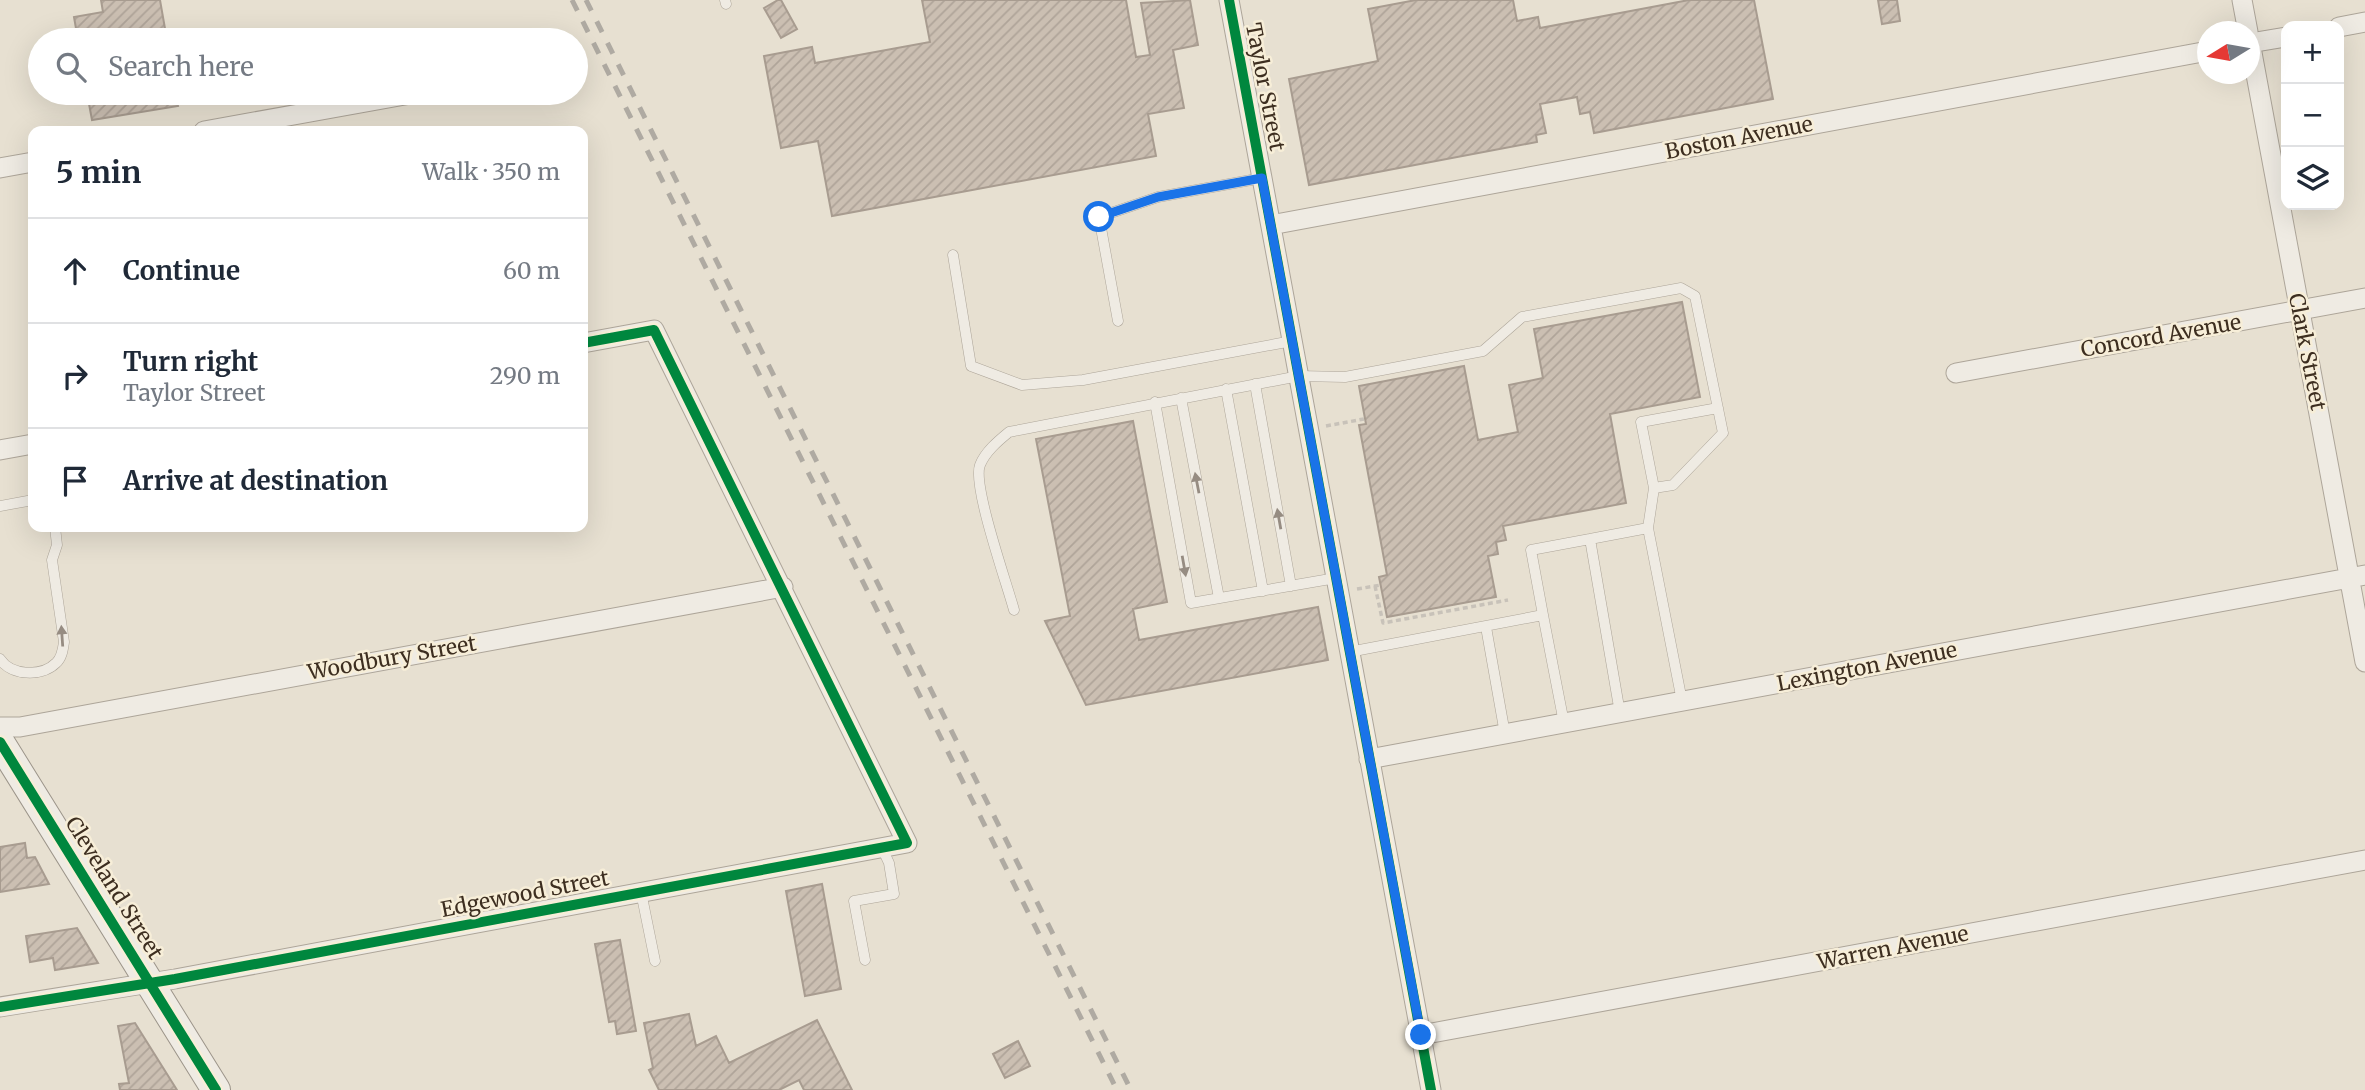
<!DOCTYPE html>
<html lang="en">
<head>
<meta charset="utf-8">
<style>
	:root { --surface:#fff; --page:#f6f6f7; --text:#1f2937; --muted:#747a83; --line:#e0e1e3 }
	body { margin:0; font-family:Merriweather,serif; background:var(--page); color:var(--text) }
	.controls { position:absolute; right:21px; top:21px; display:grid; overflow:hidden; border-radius:14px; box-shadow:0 7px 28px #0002 }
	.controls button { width:63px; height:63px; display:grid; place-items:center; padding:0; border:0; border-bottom:2px solid var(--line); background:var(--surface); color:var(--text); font:35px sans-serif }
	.compass { position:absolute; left:2197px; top:21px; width:63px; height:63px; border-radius:50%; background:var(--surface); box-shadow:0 7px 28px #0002; rotate:259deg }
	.stop { position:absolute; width:21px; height:21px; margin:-16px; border:5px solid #1a73e8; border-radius:50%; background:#fff }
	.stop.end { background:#1a73e8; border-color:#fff; box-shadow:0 2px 7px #0008 }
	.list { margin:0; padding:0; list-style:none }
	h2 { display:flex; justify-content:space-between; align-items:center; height:91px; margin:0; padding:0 28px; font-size:30px }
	h2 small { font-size:23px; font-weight:400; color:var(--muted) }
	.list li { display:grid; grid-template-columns:46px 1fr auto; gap:21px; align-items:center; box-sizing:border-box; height:105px; padding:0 28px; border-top:2px solid var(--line) }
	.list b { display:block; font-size:26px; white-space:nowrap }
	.list p { margin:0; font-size:23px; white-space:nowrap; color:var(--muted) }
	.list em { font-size:23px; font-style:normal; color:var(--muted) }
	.icon { flex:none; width:38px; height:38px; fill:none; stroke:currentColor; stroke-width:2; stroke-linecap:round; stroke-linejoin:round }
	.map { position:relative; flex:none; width:2365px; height:1090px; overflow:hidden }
	.search { position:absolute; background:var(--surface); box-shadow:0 7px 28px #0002; left:28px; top:28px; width:560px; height:77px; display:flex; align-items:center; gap:18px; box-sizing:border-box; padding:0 24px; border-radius:38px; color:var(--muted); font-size:26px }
	.panel { position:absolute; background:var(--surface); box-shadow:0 7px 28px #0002; left:28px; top:126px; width:560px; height:406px; border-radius:14px }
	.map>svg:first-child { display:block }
</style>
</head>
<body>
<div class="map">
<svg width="2365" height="1090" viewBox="0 0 2365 1090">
	<defs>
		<pattern id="building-hatch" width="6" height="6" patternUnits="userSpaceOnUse" patternTransform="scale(1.75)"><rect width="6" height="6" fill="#cbbfb2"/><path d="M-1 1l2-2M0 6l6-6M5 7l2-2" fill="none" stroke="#afa499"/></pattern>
	</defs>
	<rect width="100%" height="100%" fill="#e7e0d1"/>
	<path fill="url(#building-hatch)" stroke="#a89c90" stroke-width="2" d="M101,0H160L167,40H78L74,17L103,12Z
		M778,0H781L797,29L781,38L764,8Z
		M922,0H1126L1136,57L1150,55L1141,3L1190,0L1198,45L1173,50L1184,108L1148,114L1156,156L832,216L818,141L781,148L764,56L812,47L815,63L930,42Z
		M1416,0H1513L1517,21L1538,17L1540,28L1689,0H1754L1773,99L1594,133L1590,112L1580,114L1577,97L1540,104L1546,133L1536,135L1537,142L1309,185L1289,79L1378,61L1368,9Z
		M1878,0H1897L1900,21L1882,24Z
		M87,93H175L178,106L92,120Z
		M1682,302L1700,397L1610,414L1626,503L1503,526L1506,540L1496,542L1498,554L1488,556L1496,597L1387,617L1379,577L1387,575L1359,425L1366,424L1359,386L1464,366L1478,440L1518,432L1509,385L1543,378L1534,329Z
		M1133,421L1167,602L1133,609L1139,640L1318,607L1328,660L1086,705L1045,621L1070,616L1036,439Z
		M25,843L27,858L35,857L49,884L0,892V847Z
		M822,884L841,989L805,996L786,891Z
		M77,928L98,963L55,970L53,958L30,962L26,936Z
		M620,940L636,1031L617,1034L615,1021L609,1022L595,944Z
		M689,1014L696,1046L716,1036L729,1063L817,1020L852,1090H804L799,1080L779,1090H659L649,1070L653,1068L644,1023Z
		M135,1023L177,1090H120L119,1084L129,1083L118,1026Z
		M1018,1041L1030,1066L1005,1078L993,1054Z"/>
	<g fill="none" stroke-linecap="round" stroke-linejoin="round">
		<g stroke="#ada599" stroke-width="11">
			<path id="lane" d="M725,0L726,4
				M953,255L971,366L1022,385L1083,380L1292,341
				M1118,321L1099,217L1158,197L1262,178
				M1255,384L1291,586
				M1226,389L1263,591
				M1181,398L1219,598
				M1155,402L1191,603L1336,578
				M0,506L33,500
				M1648,528L1654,488
				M1014,610C1007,584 972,485 980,465C985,452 998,441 1009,432L1299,376L1345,377L1483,351L1522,317L1681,288L1695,296L1723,433L1673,485L1654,488L1641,422L1718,408
				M1543,615L1531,550L1590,539
				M1486,627L1505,734
				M1349,652L1543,615L1564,723
				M0,659C11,676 42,677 56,663C62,658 63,649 64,642L52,560L57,545L55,527
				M1620,713L1590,539L1648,528L1682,701
				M641,892L655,961
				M865,960L854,901L894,894L889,863L882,848"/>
		</g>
		<g stroke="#ada599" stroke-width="21">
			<path id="street" d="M1229,0L1431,1090
				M2242,0L2248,32
				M2339,27L2365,22
				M2250,42L2365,662
				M2250,43L2286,37
				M204,131L416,93
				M0,168L33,162
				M1271,225L2208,51
				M1956,373L2365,298
				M0,450L33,444
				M0,727H20L783,587
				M1369,759L2365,575
				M0,1007L175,979L907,843L654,330L583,343
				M1421,1035L2365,860"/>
		</g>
		<g stroke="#9c958a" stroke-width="30">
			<path id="secondary" d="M0,742L216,1090"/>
		</g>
		<path stroke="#c8c2b9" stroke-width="3.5" stroke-dasharray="5 3.5" stroke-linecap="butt" d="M1326,426L1364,419
			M1375,586L1383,623L1508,600
			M1357,589L1381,585"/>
		<use href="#lane" stroke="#efebe3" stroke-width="10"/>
		<use href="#street" stroke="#efebe3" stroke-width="19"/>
		<use href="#secondary" stroke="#efebe3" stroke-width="28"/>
		<path stroke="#afaaa2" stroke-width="5" stroke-dasharray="12 12" stroke-linecap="butt" d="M572,0L1117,1090
			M586,0L1131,1090"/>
		<g stroke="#f7eed8" stroke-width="15">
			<path id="cycleway" d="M1229,0L1431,1090
				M0,742L216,1090
				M0,1007L175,979L907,843L654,330L583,343"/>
		</g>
		<use href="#cycleway" stroke="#00873e" stroke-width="10"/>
	</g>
	<defs><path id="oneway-solid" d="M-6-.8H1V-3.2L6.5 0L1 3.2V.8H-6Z" transform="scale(1.75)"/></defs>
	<g fill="#968c82">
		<use href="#oneway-solid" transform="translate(1197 483) rotate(-101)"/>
		<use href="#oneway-solid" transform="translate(1279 519) rotate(-100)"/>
		<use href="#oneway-solid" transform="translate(1184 566) rotate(80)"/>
		<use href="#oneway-solid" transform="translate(62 636) rotate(-94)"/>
	</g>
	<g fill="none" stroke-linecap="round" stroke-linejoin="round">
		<path stroke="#1a73e8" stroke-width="9" d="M1099,217L1158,197L1262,178L1421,1035"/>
	</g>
	<g text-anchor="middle" stroke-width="5" stroke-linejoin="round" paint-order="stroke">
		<g font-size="21" fill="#3d2e20" stroke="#f7eed8">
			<text transform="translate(1265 87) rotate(79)" y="7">Taylor Street</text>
			<text transform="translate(1739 138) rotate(-11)" y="7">Boston Avenue</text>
			<text transform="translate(2161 336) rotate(-10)" y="7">Concord Avenue</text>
			<text transform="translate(2307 352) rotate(79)" y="7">Clark Street</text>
			<text transform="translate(392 658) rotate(-10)" y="7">Woodbury Street</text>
			<text transform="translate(1867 667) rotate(-11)" y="7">Lexington Avenue</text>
			<text transform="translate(114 888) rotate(58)" y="7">Cleveland Street</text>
			<text transform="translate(525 894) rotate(-11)" y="7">Edgewood Street</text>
			<text transform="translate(1893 948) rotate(-11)" y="7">Warren Avenue</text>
		</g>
	</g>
</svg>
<div class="controls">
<button>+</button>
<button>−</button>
<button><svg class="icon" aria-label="layers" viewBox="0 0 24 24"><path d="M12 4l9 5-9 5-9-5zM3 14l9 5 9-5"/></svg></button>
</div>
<svg class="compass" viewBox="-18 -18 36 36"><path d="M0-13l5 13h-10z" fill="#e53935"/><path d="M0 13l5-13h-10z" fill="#747a83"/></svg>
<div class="stop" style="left:1099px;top:217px"></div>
<div class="stop end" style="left:1421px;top:1035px"></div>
<div class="search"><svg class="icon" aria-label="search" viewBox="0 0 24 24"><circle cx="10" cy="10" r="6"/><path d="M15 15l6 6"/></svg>Search here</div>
<section class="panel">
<h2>5 min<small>Walk · 350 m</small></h2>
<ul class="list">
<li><svg class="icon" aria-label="ahead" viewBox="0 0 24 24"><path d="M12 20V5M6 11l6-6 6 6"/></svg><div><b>Continue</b></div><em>60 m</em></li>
<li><svg class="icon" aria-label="right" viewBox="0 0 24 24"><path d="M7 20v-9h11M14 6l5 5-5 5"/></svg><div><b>Turn right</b><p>Taylor Street</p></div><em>290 m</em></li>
<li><svg class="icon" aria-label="arrive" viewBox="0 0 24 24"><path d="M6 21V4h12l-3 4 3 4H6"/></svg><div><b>Arrive at destination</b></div></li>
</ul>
</section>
</div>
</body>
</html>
